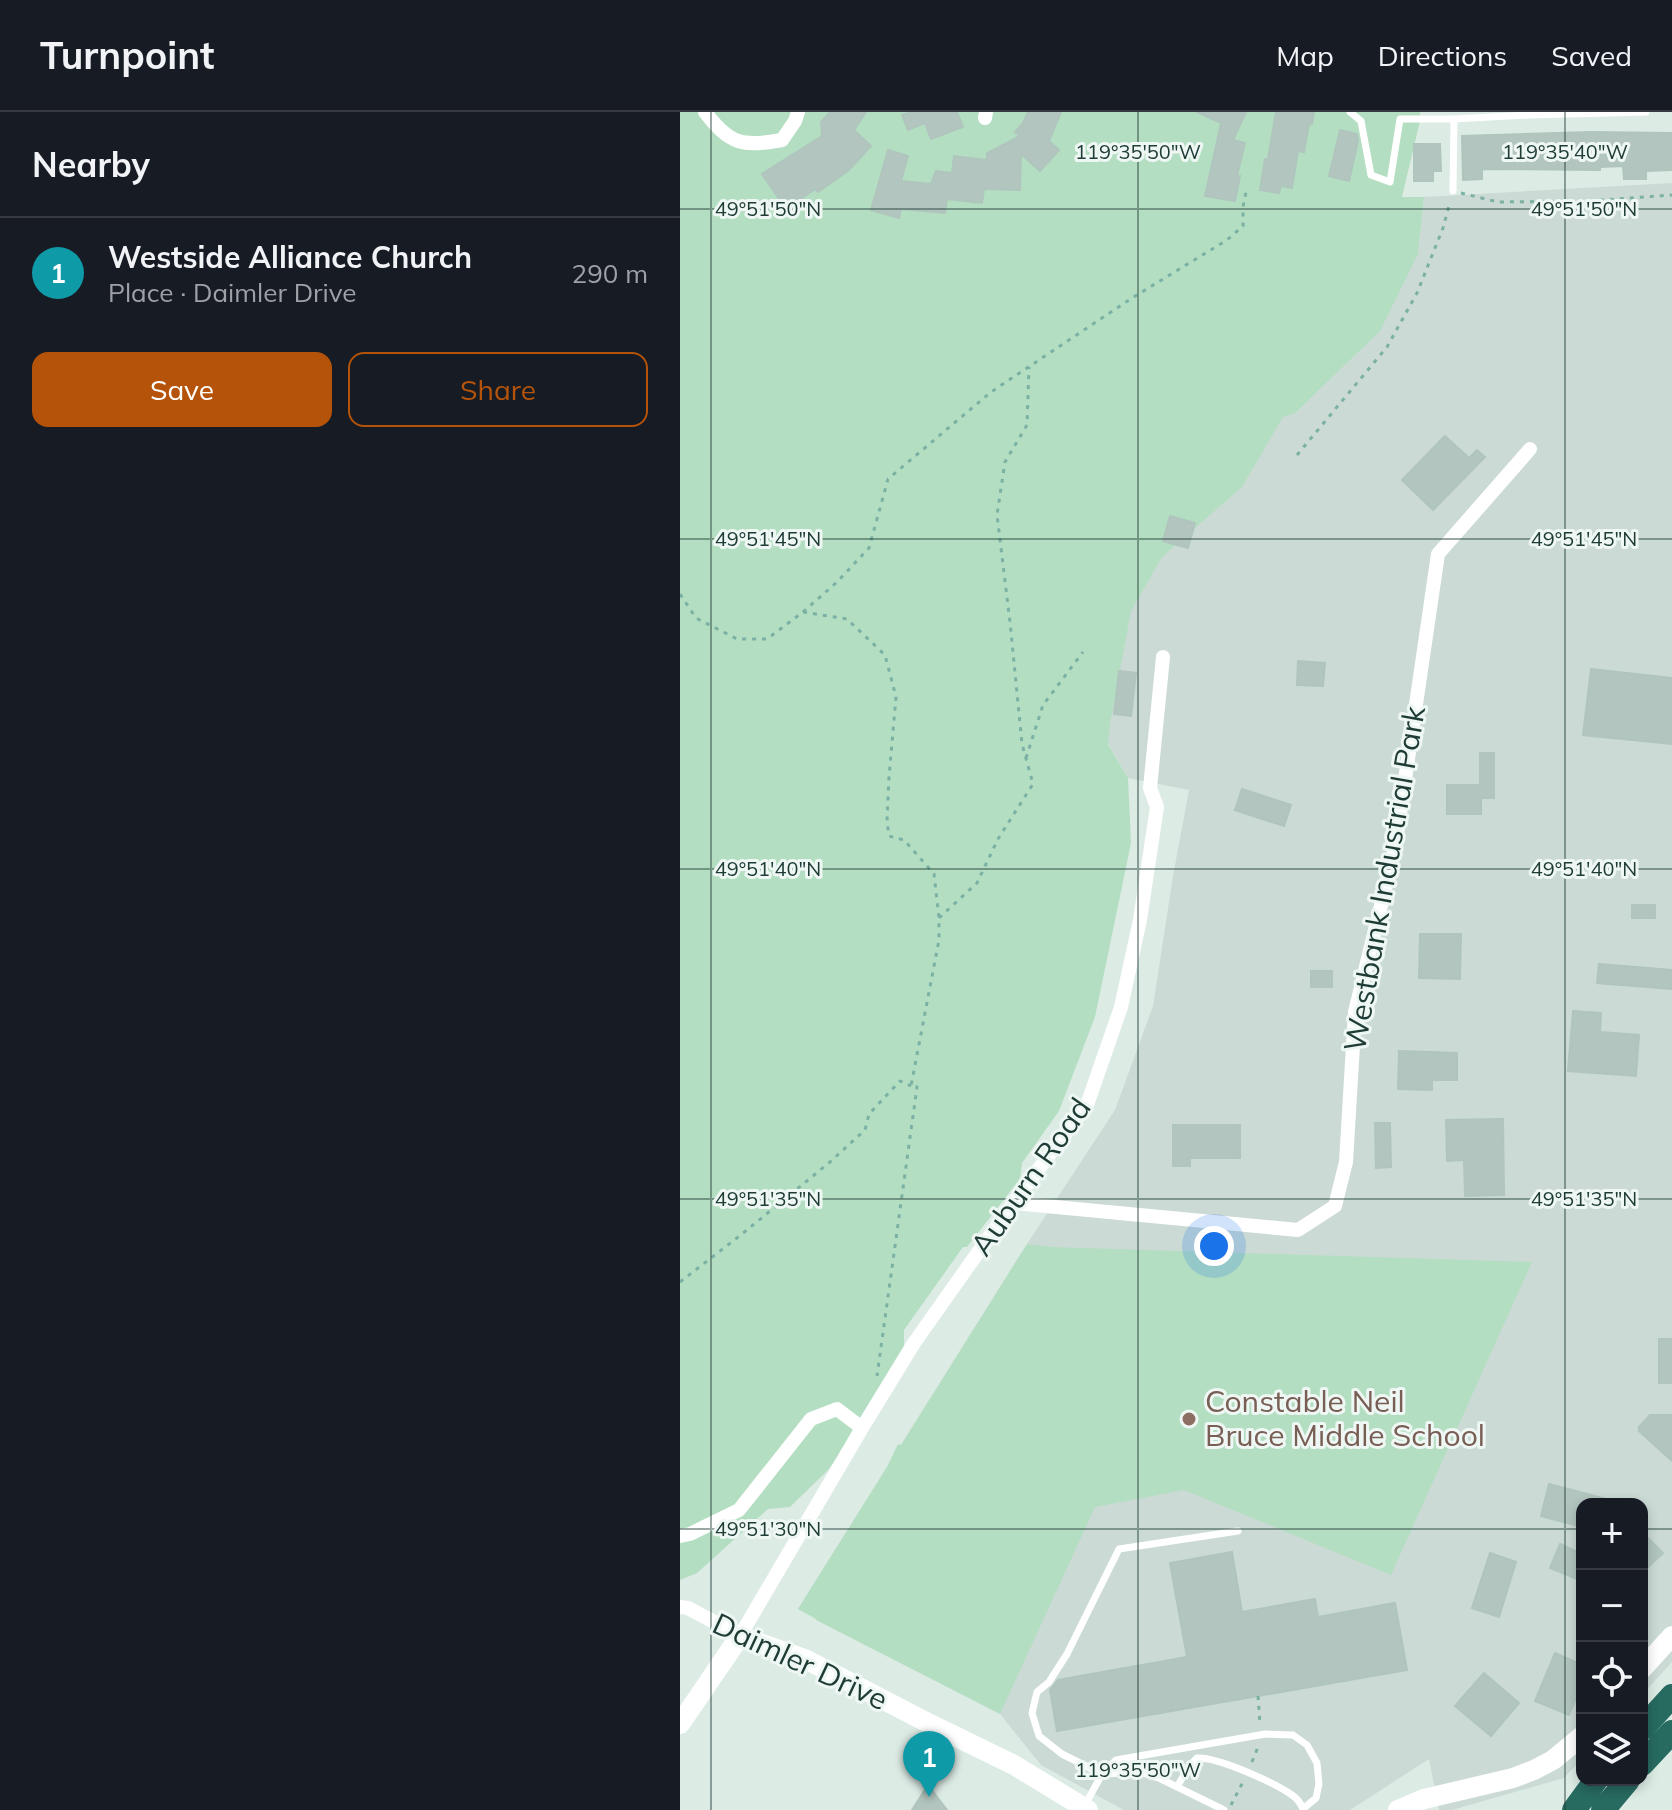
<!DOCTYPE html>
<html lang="en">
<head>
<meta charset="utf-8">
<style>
	:root { --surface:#171b24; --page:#20242c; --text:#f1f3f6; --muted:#9ea1a6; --line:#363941; --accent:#b45309 }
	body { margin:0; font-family:Mulish,sans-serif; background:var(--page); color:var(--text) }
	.controls { position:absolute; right:24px; bottom:24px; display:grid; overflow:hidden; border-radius:16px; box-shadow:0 4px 12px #0003 }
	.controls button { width:72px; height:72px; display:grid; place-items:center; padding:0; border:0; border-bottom:2px solid var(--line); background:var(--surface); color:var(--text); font:40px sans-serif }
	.you { position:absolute; left:534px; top:1134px; width:28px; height:28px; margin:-20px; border:6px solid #fff; border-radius:50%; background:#1a73e8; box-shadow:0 0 0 12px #1a73e833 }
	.badge { display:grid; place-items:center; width:52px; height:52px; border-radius:50%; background:var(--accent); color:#fff; font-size:26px; font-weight:700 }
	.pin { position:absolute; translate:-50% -66px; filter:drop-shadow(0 2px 4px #0008) }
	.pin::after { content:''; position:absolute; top:42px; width:28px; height:24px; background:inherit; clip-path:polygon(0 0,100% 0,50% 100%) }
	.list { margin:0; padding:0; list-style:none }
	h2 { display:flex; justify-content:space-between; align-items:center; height:104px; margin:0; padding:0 32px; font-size:34px }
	h2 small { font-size:26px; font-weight:400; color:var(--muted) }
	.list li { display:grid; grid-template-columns:52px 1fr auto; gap:24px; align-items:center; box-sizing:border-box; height:112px; padding:0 32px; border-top:2px solid var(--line) }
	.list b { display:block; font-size:30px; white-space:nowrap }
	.list p { margin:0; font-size:26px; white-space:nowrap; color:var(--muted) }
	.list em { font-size:26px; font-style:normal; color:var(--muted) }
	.actions { display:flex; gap:16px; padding:24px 32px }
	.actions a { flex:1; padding:18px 0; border:2px solid var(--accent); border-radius:16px; text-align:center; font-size:28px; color:var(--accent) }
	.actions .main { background:var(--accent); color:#fff }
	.icon { flex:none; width:44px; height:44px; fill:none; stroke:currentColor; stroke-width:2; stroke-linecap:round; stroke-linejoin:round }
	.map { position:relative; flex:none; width:992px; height:1698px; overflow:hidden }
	header { display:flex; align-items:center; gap:48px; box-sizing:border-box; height:112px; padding:0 40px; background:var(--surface); border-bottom:2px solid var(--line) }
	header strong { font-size:38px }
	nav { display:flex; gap:44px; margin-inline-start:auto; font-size:28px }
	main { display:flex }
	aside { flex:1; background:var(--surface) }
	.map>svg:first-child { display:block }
</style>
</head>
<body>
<header>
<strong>Turnpoint</strong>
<nav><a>Map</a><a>Directions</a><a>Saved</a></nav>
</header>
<main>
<aside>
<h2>Nearby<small></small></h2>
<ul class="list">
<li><span class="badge" style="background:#0f9aa8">1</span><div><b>Westside Alliance Church</b><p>Place · Daimler Drive</p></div><em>290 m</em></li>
</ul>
<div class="actions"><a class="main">Save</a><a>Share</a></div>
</aside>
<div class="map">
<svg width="992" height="1698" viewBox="0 0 992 1698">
	<rect width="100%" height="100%" fill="#ddebe5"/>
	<path fill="#cbdad5" d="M992,71V1550L962,1583V1392H902V1647L884,1666L772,1698H759L749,1647L670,1698H444L361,1653L320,1602L118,1497L347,1132L435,998L473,894L493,764L509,678L448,666L404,589L402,459L738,142L744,85Z"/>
	<path fill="#b4dec2" d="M0,0H740V9L722,85H744L738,142L700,219L615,301L603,305L562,375L482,445L451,499L430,612L428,632L448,666L451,731L415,905L379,999L342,1051L340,1067L287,1135H283L224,1218V1244L194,1295L148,1358L110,1395L88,1397L17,1461L0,1468Z
		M347,1132L371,1135L852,1150L711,1463L504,1378L415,1395L320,1602L136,1508V1507L118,1497L207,1355L218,1332L221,1333Z"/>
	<path fill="#b2c5bf" stroke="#afc5bd" stroke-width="2" d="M150,0H186L174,18L191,34L169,58L138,80L135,77L106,97L82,62L142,24L141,10Z
		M231,0H277L283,15L251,27L245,11L228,18L222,3Z
		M348,0H381L369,29L379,38L360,59L341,42L340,78L304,77L302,91L267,87L265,101L221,97L219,106L191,98L208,38L228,44L221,69L251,72L256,59L272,61L274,44L307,48V41L340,24L335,20L343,11Z
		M517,0H566L553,28L565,31L557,64H560L555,89L525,84L541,11Z
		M596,0H634L632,12H629L624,40L618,39L612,76L601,74L599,81L580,78L585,47H588Z
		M660,18L677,22L678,29L669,69L649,64Z
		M911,20L992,21V58L966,59V67H944L943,54L920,55V58L802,57V67L783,68L782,24Z
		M734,32H760L761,59H753V69H734Z
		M765,324L789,346L797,338L805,345L753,398L722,368Z
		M490,404L515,411L508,436L483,429Z
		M618,549L645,551L643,574L617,573Z
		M911,557L992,566V632L903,623Z
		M439,559L456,561L451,604L434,602Z
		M800,641H814V686H801V702H767V673H800Z
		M562,677L611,693L604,714L555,698Z
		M952,793H975V806H952Z
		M740,822H781L780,867L739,866Z
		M919,852L992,858V877L917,871Z
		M631,859H652V875H631Z
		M893,899L921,901L920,920L959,923L956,964L888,959Z
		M719,939L777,941V968H752V978L718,977Z
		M823,1007L824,1083L785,1084L784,1048L767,1049L766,1008Z
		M695,1011H710L711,1055L696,1056Z
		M493,1013H560V1046H510V1054H493Z
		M979,1227H992V1271H979Z
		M970,1303H992V1349L959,1319V1315Z
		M869,1372L930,1388L929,1392H902V1415L861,1404Z
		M962,1420L983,1441L962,1461Z
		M880,1432L902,1442V1469L870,1456Z
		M552,1440L562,1500L635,1487L638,1505L715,1491L727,1558L377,1619L370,1578L378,1568L507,1545L490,1451Z
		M810,1441L836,1450L819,1505L792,1496Z
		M875,1541L902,1553V1572L889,1603L855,1589Z
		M804,1561L839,1591L811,1624L775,1594Z
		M248,1673L267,1698H232Z"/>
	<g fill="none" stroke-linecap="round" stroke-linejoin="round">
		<path stroke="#7bb1a4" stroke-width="3" stroke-dasharray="4 6" stroke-linecap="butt" d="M781,81L818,90L910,89L992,83
			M617,343L707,235L737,181L763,116L770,90
			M0,482L16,506L57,527H87L123,500L167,507L205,543L216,585L209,665L207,709L209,724L224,728L254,762L259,806V828L231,974L237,975L197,1264
			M123,500L157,470L189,436L208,367L311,280L452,186L547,128L563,114V95L567,75
			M346,646L363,593L403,540
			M259,806L297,771L318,727L353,672L342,632L330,510L317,403L325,350L347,313L349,255
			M0,1170L62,1122L150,1050L185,1018L189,1002L220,969L231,974
			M578,1584L580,1612
			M572,1650L578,1635
			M551,1693L564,1668"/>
		<path stroke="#fff" stroke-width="7" d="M670,0L681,9L691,63L710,70L720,7H774L848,3L966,0
			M773,79L774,7
			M422,1662L436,1648L585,1622L613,1623L627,1633L637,1651L639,1672L636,1686L624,1696
			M422,1662L460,1660L481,1667L544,1698
			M497,1675L509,1654L517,1646C538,1645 593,1670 612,1683C618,1687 621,1692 623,1697
			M405,1693L422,1662L382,1642L359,1624L352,1601L357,1580L369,1570L387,1542L439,1437L558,1419"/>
		<path stroke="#fff" stroke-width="14" d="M25,0C50,33 63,35 102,28L115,9L118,0
			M305,6L306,0
			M333,1091L618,1118L655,1094L666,1050L675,900L715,736L758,442L850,337
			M0,1424L10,1422L59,1398L131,1307L157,1297L182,1316
			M0,1495L8,1496L60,1524L182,1316L234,1231L333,1091L407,993L441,895L460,808L477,695L470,676L483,545"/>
		<path stroke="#fff" stroke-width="20" d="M962,1557L992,1524
			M0,1612L60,1524L127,1548L248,1611L334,1653L408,1698
			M718,1698L744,1687L833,1666L854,1658L873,1648L902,1624"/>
		<path stroke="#276a60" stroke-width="24" d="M962,1617L992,1584
			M962,1652L992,1620
			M894,1698L916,1668
			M923,1698L948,1668"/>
	</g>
	<path fill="none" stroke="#1e3b35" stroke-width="2" stroke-opacity="0.45" d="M31,0V1698M458,0V1698M885,0V1698M0,97H992M0,427H992M0,757H992M0,1087H992M0,1417H902M962,1417H992"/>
	<circle fill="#8d6e63" stroke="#eef7f3" stroke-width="3" cx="509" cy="1307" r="8"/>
	<g text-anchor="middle" stroke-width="6" stroke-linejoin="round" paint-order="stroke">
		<g font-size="30" fill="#1e3b35" stroke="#eef7f3">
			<text transform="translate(705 767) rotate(-80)" y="10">Westbank Industrial Park</text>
			<text transform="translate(351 1065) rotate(-55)" y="10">Auburn Road</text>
			<text transform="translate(120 1550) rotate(25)" y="10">Daimler Drive</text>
		</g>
		<g font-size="30" fill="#785e54" stroke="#eef7f3" text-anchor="start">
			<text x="525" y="1300">Constable Neil<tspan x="525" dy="34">Bruce Middle School</tspan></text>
		</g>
	</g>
	<g font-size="20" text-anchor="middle" fill="#1e3b35" stroke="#eef7f3" stroke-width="6" stroke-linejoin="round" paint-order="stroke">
		<text x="458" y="47">119°35'50"W</text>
		<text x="885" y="47">119°35'40"W</text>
		<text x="88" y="104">49°51'50"N</text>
		<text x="904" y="104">49°51'50"N</text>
		<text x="88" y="434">49°51'45"N</text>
		<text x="904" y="434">49°51'45"N</text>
		<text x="88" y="764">49°51'40"N</text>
		<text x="904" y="764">49°51'40"N</text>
		<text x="88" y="1094">49°51'35"N</text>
		<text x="904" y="1094">49°51'35"N</text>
		<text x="88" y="1424">49°51'30"N</text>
		<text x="458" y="1665">119°35'50"W</text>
	</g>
</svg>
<div class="controls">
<button>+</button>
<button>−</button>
<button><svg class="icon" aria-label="locate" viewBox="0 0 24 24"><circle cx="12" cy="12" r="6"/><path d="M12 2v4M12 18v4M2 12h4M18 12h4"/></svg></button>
<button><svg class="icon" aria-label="layers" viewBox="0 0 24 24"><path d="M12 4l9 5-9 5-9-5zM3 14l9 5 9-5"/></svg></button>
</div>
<div class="you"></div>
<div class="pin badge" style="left:249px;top:1685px;background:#0f9aa8">1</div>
</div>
</main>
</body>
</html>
